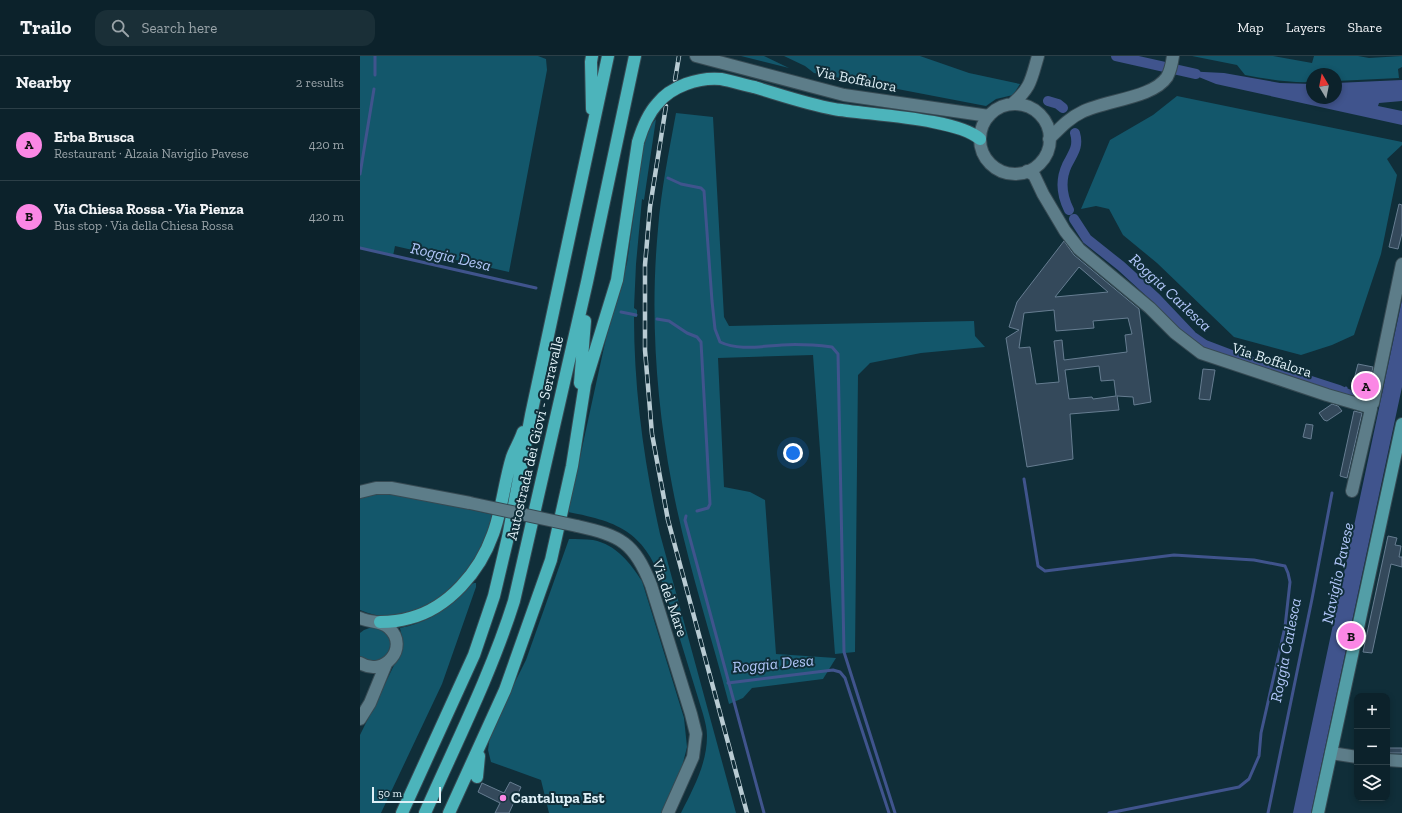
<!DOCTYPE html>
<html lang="en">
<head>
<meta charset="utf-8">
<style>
	:root { --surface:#0c222b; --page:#1a2f37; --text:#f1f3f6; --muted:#9aa4a9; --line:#2c3f47; --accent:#fb87e5 }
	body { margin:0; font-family:"Zilla Slab",serif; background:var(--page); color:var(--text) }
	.controls { position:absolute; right:12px; bottom:12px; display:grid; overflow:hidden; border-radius:8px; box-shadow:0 2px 6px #0003 }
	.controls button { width:36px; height:36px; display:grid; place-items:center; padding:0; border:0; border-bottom:1px solid var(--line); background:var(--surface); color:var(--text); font:20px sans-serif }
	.compass { position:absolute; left:946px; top:12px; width:36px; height:36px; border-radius:50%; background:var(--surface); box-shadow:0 2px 6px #0003; rotate:350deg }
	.scale { position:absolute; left:12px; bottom:10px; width:69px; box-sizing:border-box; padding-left:4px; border:2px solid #dff0f7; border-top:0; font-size:11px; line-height:14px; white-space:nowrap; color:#dff0f7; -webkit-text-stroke:3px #102e39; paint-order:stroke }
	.you { position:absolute; left:433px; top:397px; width:14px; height:14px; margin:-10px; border:3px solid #fff; border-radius:50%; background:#1a73e8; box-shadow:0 0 0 6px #1a73e833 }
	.badge { display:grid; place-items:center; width:26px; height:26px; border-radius:50%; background:var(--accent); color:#111; font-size:13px; font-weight:700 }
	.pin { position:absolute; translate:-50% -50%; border:2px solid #fff; box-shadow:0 1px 4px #0006 }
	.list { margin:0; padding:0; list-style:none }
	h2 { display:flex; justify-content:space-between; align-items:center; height:52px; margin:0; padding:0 16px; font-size:17px }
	h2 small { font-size:13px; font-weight:400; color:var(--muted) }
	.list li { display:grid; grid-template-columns:26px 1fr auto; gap:12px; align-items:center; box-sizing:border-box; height:72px; padding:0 16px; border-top:1px solid var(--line) }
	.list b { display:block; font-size:15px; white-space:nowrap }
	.list p { margin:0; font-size:13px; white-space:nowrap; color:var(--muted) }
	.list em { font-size:13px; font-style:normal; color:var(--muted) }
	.icon { flex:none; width:22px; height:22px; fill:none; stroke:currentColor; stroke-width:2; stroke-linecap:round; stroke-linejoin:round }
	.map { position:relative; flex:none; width:1042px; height:757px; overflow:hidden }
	header { display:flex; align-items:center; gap:24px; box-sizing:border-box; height:56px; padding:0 20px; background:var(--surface); border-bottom:1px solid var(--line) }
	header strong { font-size:19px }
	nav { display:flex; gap:22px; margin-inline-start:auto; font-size:14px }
	.search { width:280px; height:36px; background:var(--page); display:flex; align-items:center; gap:10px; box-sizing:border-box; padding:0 14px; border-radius:12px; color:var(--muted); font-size:15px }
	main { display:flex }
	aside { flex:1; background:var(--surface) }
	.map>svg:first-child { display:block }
</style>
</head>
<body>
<header>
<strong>Trailo</strong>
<div class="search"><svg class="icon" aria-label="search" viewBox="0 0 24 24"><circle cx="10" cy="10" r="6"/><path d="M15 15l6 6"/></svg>Search here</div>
<nav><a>Map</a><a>Layers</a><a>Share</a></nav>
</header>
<main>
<aside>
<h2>Nearby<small>2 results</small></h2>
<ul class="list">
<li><span class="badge">A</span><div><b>Erba Brusca</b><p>Restaurant · Alzaia Naviglio Pavese</p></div><em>420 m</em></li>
<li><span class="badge">B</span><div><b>Via Chiesa Rossa - Via Pienza</b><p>Bus stop · Via della Chiesa Rossa</p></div><em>420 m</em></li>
</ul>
</aside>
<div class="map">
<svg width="1042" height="757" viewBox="0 0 1042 757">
	<rect width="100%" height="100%" fill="#102e39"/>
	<path fill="#13576b" d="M0,0H178L186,3L187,14L149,216L35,190L33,200L0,192Z
		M381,0H404L429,12Z
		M424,0H560L609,17L660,28L653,39L636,43L626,50L454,17L445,10Z
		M832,0H913L952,7L954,0H998L1009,2L1042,0V11L1038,13L1039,22L976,25V18H952V26C929,27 907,23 885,19L877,9Z
		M817,40L1042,86V89L1027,103L1037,119L1021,198L994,279L972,289L941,299L874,281L797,207L763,179L749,153L736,150L721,153L750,84L793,59Z
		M316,57L353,61L364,261L369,270L614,265L615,280L625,291L561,297L510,307L498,319L495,596L475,598L453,299L358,302L364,431L390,436L405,444L416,598L476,602L463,623L392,632L383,642L369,648C350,575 326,503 312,429C296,345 290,258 298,173C301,134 309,96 316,57Z
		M296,63L284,144L282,143L276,208L274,252L277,254V261H274C274,334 284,406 300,478L376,757H321C333,733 347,708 347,680C347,673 345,665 343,658L304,531C285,477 261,466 208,456L248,273L267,207L284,85L289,71Z
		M23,437L67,444L134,459C127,476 122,496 111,510C87,545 43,573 0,554V441L6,439Z
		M209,483C216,483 226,483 233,484C257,489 270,507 282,525L324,662L327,691L322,711L302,757H189L181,724L131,706L128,694L130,679L146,644L166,604Z
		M114,527H116V531L82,628L21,757H0V679L39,599L43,586L40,572C62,568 81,557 98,542C103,537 108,530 114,527Z
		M12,571C48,574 24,622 0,600V577L4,574Z"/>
	<path fill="#40548d" d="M824,15L864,17L920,27L952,28V42H976V27L1042,24V45L1019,47L1018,50L1042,55V69L856,28Z
		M1042,244V331L951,757H933Z"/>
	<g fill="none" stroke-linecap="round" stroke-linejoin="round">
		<path stroke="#40548d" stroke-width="3" d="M15,0V19
			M0,118L14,33
			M308,122L321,128L341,132L344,135L352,245L355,273L360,286C379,295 401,290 422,289C438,288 455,289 472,291L478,298L484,596L535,757
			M0,192L176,232
			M261,256L276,259
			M297,263L309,265L327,277L337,281L341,286L350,448L348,452L337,455
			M985,336L986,332
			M664,423L678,510L685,515L814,499L894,504L925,510L928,517L930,526L925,571L901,677L899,700L889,723L879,731L749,757
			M326,460L325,464L404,757
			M368,627L473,614L480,616L485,622L529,757
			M908,757L952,543L972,437"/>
		<path stroke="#40548d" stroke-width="10" d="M756,0L836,18
			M688,45L698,48L703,52
			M709,154C702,140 700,124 707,109C713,97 719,91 715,77
			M714,163L727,183L761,210L796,242L832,280L845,289L874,300L979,334L988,338L991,343"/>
	</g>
	<path fill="#34495b" stroke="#667d91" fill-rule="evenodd" d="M1039,148L1042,149V177L1038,193L1029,191Z
		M704,185L714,199L779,253L791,346L774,349L773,341L757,340L759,354L710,358L713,403L667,411L646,282L659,274L649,271L657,246ZM719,211L748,236L695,241ZM694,254L696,275L734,272L733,265L768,262L772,278L765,279L767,296L704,304L702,284L694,285L699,326L676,328L670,291L659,292L664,257ZM739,310L741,325L754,324L756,340L733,343L732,341L709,343L705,314Z
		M998,308L1013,311L1008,335L992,331Z
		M843,313L855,314L850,344L839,343Z
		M972,348L978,350L982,355L967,365L964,364L959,357Z
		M994,355L1002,357L987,422L980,420Z
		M946,368L953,369L951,383L943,381Z
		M1028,480L1037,482L1035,489L1041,490L1039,501H1042V511L1031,508L1012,597L1003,596Z
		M1027,692H1042V697H1027Z
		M150,726L161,731L149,757H135L140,747L118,736L122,727L144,737Z"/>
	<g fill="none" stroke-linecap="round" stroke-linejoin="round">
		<g stroke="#364a53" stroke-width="14">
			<path id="minor" d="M336,0L484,39L629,60
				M652,48C671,32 671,24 678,0
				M620 83a35 35 0 1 1 70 0a35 35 0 1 1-70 0Z
				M689,83C700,72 709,62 722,56C746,44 793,42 807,21C811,14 812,7 813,0
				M667,115L674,119L683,138L705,175L719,193L790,252L815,277L841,297L967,339L1005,350L1011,349
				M992,435L1011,353V349L1013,347L1042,208
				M0,436L16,432H31L110,447
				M217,470C261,480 274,486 291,529L331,658L336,678L333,701L308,757
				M0,562C10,567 21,564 29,572C50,591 24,622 0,607
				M0,663L10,647L26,608
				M971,697L997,701
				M1027,704L1042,705"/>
		</g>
		<g stroke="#364a53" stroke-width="14">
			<path id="major" d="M958,757L1042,368"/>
		</g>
		<g stroke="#364a53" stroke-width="14">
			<path id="highway" d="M232,0L231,6L232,53
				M394,31C421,39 447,48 474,53C509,59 596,62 620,83
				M220,327L225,265
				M20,566C30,566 40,565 50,562C89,552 120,515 133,478C142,454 144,427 152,401C155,393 160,385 163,376
				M117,721L119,700
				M42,757L114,599L134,540L148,481L171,359L248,0
				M65,757C96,687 131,618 154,545L227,226L275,0
				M89,757L145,634L191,504L212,410L225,328L257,224L278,86"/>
		</g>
		<use href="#minor" stroke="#5d7d89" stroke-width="12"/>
		<use href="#major" stroke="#539ea7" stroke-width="12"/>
		<use href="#highway" stroke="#4cb4bb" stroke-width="12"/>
		<g stroke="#b8cbd3" stroke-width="4.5">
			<path id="rail" d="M315,24L319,0
				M306,50L290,151L285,209V294L292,378L308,464L387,757"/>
		</g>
		<use href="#rail" stroke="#102e39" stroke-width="3" stroke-dasharray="9" stroke-linecap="butt"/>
		<g stroke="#364a53" stroke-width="14" stroke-linecap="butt">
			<path id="minor-bridge" d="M110,447L217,470"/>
		</g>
		<g stroke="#364a53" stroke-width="14" stroke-linecap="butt">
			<path id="highway-bridge" d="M278,86C282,73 287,59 297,48C311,30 339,21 361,23C372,25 384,29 394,31"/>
		</g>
		<use href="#minor-bridge" stroke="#5d7d89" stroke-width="12"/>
		<use href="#highway-bridge" stroke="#4cb4bb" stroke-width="12"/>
	</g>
	<circle fill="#fb87e5" stroke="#102e39" stroke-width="1.5" cx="143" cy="742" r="4"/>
	<g text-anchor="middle" stroke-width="4" stroke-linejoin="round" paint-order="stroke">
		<g font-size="15" fill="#dff0f7" stroke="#102e39">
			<text transform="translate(496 23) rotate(11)" y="5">Via Boffalora</text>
			<text transform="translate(912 304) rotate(18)" y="5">Via Boffalora</text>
			<text transform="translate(175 382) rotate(-77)" y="5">Autostrada dei Giovi - Serravalle</text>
			<text transform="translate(310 542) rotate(71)" y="5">Via del Mare</text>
		</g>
		<g font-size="15" font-weight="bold" fill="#dff0f7" stroke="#102e39" text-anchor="start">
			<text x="151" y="747">Cantalupa Est</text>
		</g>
		<g font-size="16" font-style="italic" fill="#b3c8fb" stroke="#102e39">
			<text transform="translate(91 200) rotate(13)" y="6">Roggia Desa</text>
			<text transform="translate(811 236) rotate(43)" y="6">Roggia Carlesca</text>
			<text transform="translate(977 517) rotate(-78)" y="6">Naviglio Pavese</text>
			<text transform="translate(925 594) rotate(-79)" y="6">Roggia Carlesca</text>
			<text transform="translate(413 607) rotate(-5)" y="6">Roggia Desa</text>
		</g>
	</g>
</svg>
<div class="controls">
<button>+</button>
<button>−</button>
<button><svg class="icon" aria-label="layers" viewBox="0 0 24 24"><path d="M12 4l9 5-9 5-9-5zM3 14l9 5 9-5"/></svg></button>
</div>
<svg class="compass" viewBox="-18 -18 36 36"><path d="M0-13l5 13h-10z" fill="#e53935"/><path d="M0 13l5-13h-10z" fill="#9aa4a9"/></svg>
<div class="scale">50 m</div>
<div class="you"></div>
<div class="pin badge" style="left:1006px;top:330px">A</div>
<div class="pin badge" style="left:991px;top:580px">B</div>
</div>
</main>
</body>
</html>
